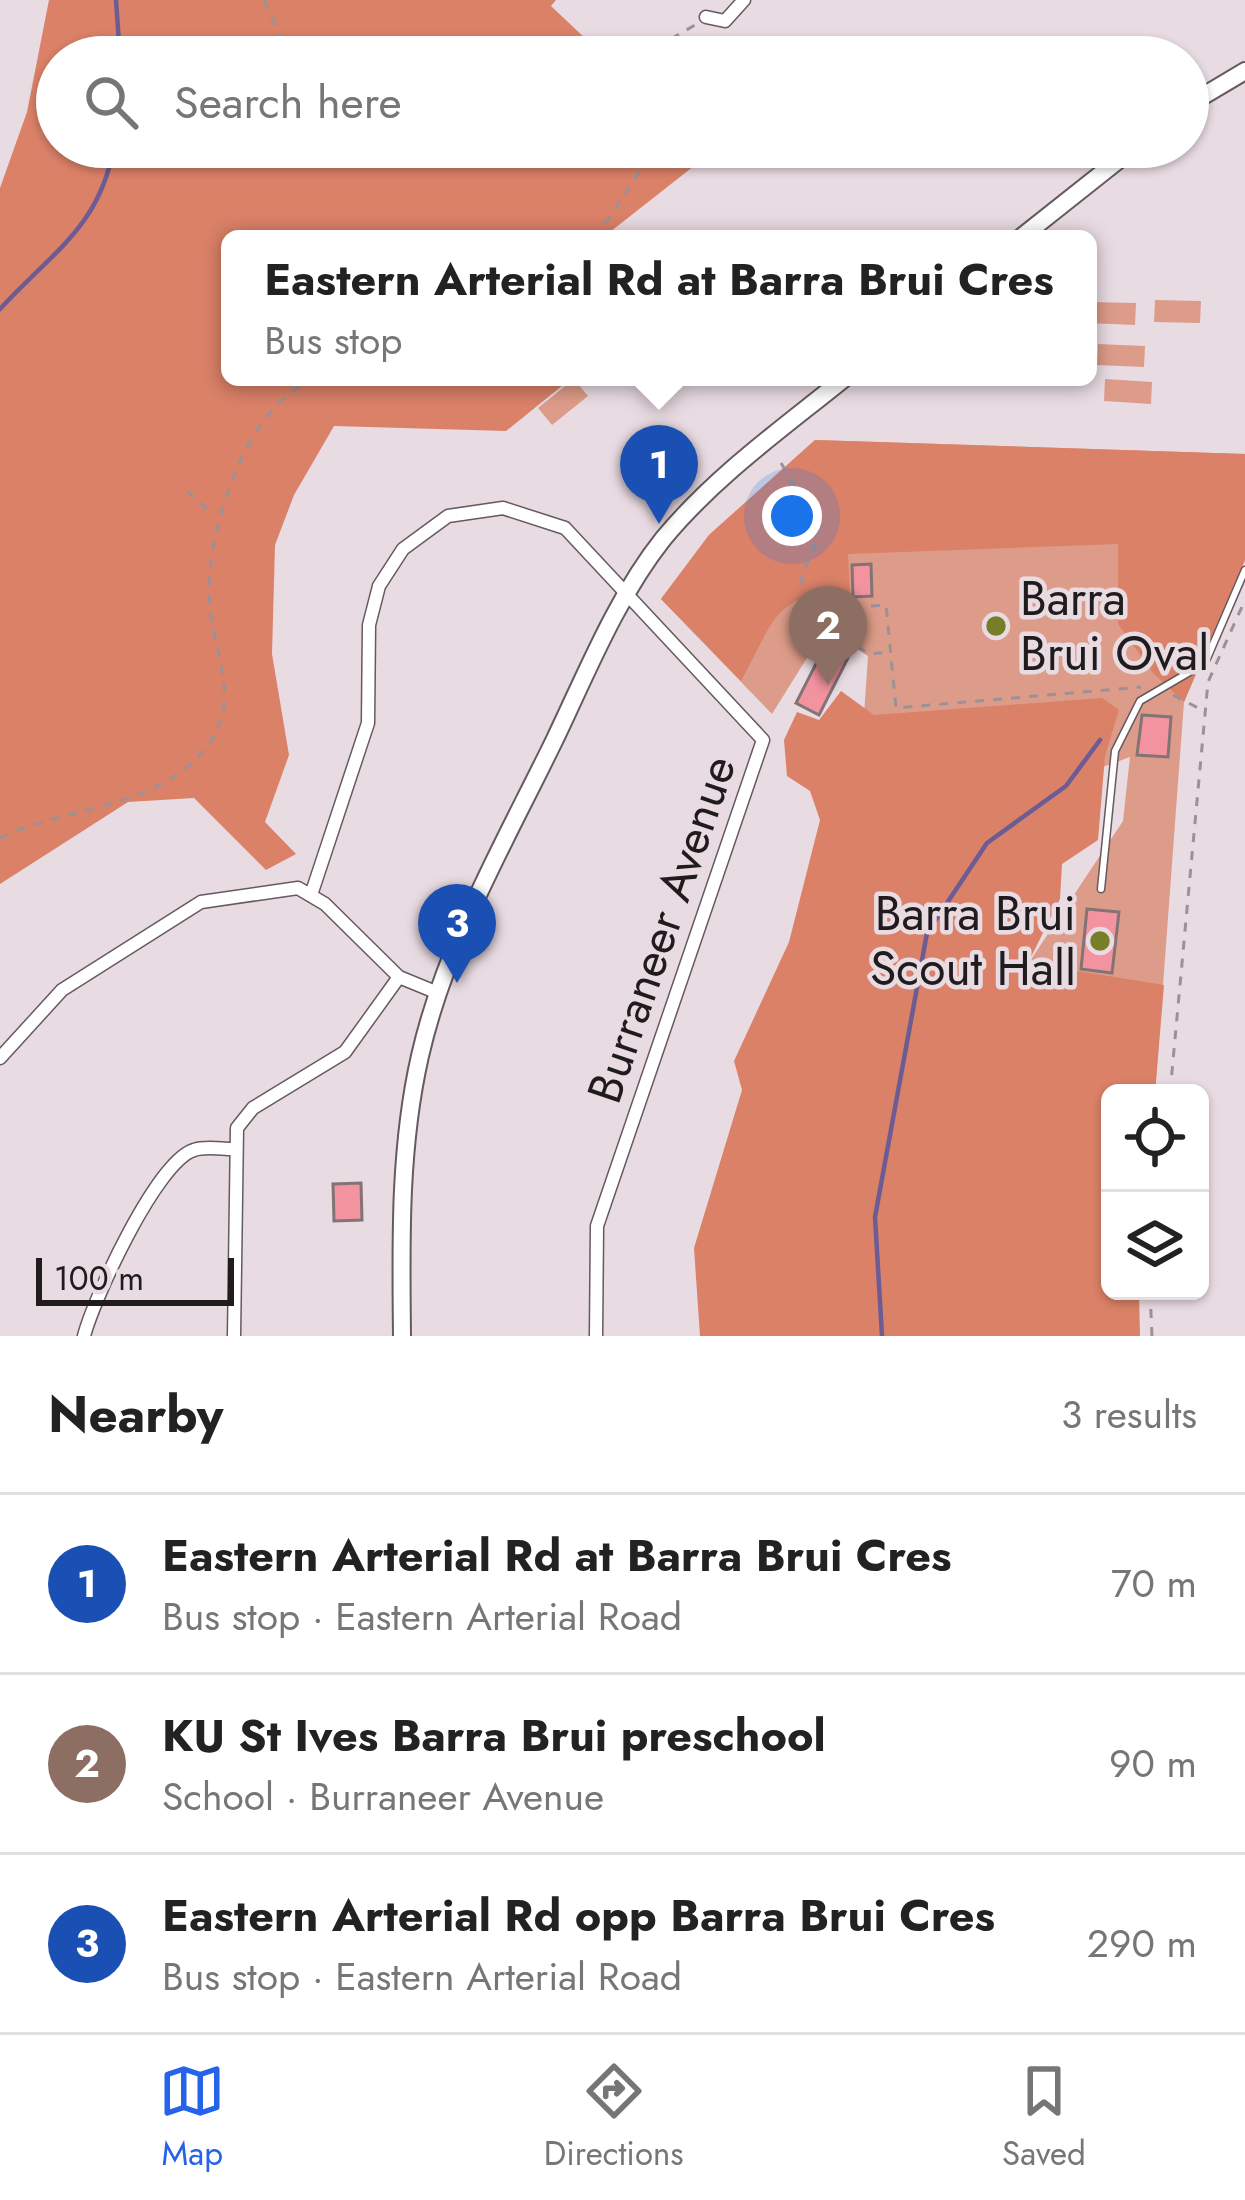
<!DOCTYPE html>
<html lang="en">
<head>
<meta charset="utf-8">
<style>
	:root { --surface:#fff; --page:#f2f2f2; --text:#222; --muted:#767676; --line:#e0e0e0; --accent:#2563eb }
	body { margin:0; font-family:Jost,sans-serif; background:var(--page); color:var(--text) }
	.controls { position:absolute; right:36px; bottom:36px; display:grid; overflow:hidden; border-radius:18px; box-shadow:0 3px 9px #0004 }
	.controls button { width:108px; height:108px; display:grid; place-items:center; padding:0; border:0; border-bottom:3px solid var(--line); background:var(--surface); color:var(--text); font:60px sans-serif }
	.scale { position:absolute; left:36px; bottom:30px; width:198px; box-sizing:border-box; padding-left:12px; border:6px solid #201c1e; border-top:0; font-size:33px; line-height:42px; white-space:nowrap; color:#201c1e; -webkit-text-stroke:9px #e9dbe2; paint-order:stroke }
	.you { position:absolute; left:792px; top:516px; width:42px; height:42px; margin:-30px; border:9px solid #fff; border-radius:50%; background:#1a73e8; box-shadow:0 0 0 18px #1a73e833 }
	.badge { display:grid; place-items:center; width:78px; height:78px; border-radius:50%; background:var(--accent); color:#fff; font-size:39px; font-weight:700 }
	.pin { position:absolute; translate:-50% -99px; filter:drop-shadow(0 3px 6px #0008) }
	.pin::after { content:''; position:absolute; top:63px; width:42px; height:36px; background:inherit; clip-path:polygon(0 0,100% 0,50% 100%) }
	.popup { position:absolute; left:221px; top:230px; width:876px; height:156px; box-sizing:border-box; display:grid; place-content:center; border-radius:18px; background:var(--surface); filter:drop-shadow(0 3px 9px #0005); font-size:39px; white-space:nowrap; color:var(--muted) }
	.popup b { font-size:45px; color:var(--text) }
	.popup::after { content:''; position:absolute; left:50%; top:100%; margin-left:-24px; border:24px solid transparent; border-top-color:var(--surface) }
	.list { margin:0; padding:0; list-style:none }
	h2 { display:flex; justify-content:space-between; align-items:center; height:156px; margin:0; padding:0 48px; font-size:51px }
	h2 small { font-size:39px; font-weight:400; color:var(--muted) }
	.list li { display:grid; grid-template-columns:78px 1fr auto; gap:36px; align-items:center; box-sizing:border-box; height:180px; padding:0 48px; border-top:3px solid var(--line) }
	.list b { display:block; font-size:45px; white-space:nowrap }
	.list p { margin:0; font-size:39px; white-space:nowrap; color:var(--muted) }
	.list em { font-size:39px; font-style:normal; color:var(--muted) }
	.icon { flex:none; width:66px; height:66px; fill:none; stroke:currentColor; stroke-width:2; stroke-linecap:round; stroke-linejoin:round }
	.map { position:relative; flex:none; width:1245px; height:1336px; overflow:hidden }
	.search { position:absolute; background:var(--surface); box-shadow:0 3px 9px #0004; left:36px; right:36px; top:36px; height:132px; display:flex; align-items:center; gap:30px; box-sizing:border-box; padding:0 42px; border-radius:66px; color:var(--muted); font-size:45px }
	.sheet { height:696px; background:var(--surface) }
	nav { display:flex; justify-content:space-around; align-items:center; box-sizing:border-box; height:168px; border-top:3px solid var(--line); background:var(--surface); font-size:33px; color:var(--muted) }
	nav a { display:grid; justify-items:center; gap:6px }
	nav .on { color:var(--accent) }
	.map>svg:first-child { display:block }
</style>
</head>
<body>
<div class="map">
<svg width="1245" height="1336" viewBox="0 0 1245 1336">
	<rect width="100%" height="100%" fill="#e9dbe2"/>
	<path fill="#dd9c89" d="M1155,300L1201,301L1200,323L1154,322Z
		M1089,302L1136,303L1135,325L1088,323Z
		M1098,344L1145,346L1144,367L1097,365Z
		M574,379L588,396L552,425L538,408Z
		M1105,379L1152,382L1151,404L1104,401Z
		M815,440L1245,454V560L1184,702L1155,1093H1110L1028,964L1123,821L1130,757L1011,801L859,789L868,656L825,629L772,714L661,599L709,535Z"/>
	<path fill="#da8168" d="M49,0H556L551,6L605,57H57V147H700L708,155L601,239H230V377H573L506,431L334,426L294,495L275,545L272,654L289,755L265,822L296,854L266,870L194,798L128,802L0,884V188L27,112Z
		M815,440L1245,454V560L1184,702L1153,673L1118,624V544L848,554L850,593C774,590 774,622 741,681L661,599L709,535Z
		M841,691L874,715L1102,698L1119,710L1105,756L1098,840L1062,864L1060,899L1028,963L1164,985L1155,1093H1110V1291H1139L1140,1336H700L694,1248L742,1090L734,1061L789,942L820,820L810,791L787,776L784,740L797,712L819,720Z"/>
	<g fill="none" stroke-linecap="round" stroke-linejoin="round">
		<path stroke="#6d5c93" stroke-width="4.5" d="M116,0L120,57
			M0,309C53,251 99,228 114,147
			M882,1336L875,1217L927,933L987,843L1066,786L1100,740"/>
	</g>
	<path fill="#f393a0" stroke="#827475" stroke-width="3" d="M871,564L872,596L853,597L852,565Z
		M826,644L849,656L819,715L796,703Z
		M1142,715L1171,717L1168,757L1137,755Z
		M1087,909L1119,912L1112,973L1081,969Z
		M361,1183L362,1220L334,1221L333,1184Z"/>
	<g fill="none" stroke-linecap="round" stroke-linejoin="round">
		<g stroke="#655a5f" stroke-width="9">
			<path id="service" d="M1101,889L1115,751L1140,701L1205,663L1245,570"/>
		</g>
		<g stroke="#655a5f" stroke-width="15">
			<path id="minor" d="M706,17L725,21L744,0
				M311,895L368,723L369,625L379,586L403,549L448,516L503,508L565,528L763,740L597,1226L596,1336
				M0,1058L62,990L201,902L298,888L325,904L399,977L438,993
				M84,1336C94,1298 157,1161 194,1150C205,1146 221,1149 232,1149
				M234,1336L237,1128L253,1108L345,1052L399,977"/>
		</g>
		<g stroke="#655a5f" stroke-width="20">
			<path id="secondary" d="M1188,105L1245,71
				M1019,239L1135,147
				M402,1336C401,1242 399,1148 420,1056C445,945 506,840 555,739C587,672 617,597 663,539C715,476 783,428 846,377"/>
		</g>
		<path stroke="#9b9196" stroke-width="3" stroke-dasharray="9 9" stroke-linecap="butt" d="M264,0L290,57
			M640,57L695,25
			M595,239L638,174L646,147
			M781,463L817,524V541L801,576L808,617
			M187,491L214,515
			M871,606L886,605L896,708L1141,687
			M824,610L826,626L869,654L890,652
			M1173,695L1206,712
			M0,838C66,806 160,809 207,746C245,696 209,647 209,594C208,528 248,395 322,377
			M1170,1093L1208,682L1245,600
			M1150,1291L1152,1336"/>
		<use href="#service" stroke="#fff" stroke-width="6"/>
		<use href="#minor" stroke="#fff" stroke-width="12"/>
		<use href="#secondary" stroke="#fff" stroke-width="16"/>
	</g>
	<g fill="#787d27" stroke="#e9dbe2" stroke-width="4.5">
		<circle cx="996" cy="626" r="12"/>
		<circle cx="1100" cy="941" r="12"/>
	</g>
	<g text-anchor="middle" stroke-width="9" stroke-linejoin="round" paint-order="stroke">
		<g font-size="48" fill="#201c1e" stroke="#e9dbe2" text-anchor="start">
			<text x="1020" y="615">Barra<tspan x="1020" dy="55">Brui Oval</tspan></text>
			<text x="1076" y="930" text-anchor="end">Barra Brui<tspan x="1076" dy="55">Scout Hall</tspan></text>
		</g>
		<g font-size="48" fill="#201c1e" stroke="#e9dbe2">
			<text transform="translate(661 929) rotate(-71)" y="17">Burraneer Avenue</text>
		</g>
	</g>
</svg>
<div class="controls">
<button><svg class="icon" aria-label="locate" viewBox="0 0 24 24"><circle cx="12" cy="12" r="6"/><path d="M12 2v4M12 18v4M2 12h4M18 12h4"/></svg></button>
<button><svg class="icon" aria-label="layers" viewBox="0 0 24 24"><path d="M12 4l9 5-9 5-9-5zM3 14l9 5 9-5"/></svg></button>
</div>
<div class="scale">100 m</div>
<div class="you"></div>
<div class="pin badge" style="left:659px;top:524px;background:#1a4fb4">1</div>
<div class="popup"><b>Eastern Arterial Rd at Barra Brui Cres</b>Bus stop</div>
<div class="pin badge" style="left:828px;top:685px;background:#8d6e63">2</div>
<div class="pin badge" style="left:457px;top:983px;background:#1a4fb4">3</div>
<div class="search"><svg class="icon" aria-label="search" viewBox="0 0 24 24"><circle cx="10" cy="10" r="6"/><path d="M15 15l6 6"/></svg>Search here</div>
</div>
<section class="sheet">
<h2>Nearby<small>3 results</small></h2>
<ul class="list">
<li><span class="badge" style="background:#1a4fb4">1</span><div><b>Eastern Arterial Rd at Barra Brui Cres</b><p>Bus stop · Eastern Arterial Road</p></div><em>70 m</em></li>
<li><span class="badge" style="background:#8d6e63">2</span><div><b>KU St Ives Barra Brui preschool</b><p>School · Burraneer Avenue</p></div><em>90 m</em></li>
<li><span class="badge" style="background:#1a4fb4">3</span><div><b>Eastern Arterial Rd opp Barra Brui Cres</b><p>Bus stop · Eastern Arterial Road</p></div><em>290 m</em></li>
</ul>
</section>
<nav>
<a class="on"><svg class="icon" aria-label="map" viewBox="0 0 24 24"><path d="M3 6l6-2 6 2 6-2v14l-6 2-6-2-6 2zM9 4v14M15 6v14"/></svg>Map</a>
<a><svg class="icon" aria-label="directions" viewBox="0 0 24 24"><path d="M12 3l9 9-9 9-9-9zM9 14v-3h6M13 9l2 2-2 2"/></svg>Directions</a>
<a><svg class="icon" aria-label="saved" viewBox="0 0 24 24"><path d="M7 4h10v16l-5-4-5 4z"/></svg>Saved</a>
</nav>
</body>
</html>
